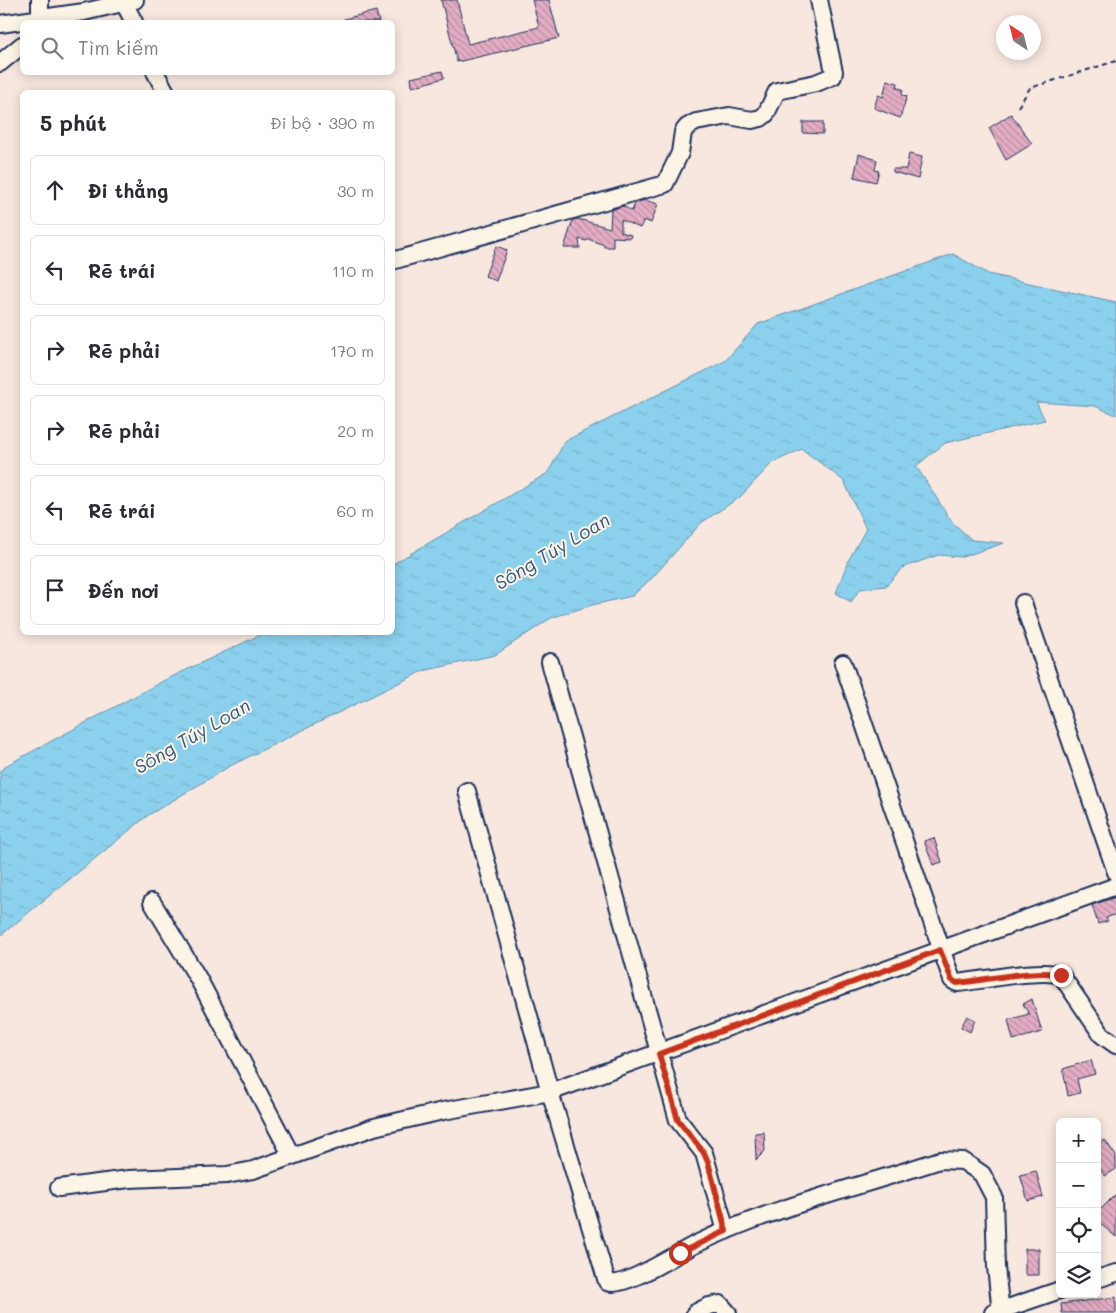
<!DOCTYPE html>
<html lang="vi">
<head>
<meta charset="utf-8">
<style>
	:root { --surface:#fff; --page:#f7f7f7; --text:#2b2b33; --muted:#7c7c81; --line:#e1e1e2 }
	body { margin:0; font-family:Mali,sans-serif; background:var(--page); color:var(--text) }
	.controls { position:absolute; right:15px; bottom:15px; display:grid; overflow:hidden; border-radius:8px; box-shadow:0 2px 12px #0003 }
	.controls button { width:45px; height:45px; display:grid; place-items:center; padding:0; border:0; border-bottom:1px solid var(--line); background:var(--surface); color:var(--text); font:25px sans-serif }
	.compass { position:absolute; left:996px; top:15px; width:45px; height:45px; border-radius:50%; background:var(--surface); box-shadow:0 2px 12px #0003; rotate:325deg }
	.stop { position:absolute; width:15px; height:15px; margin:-11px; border:4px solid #c8321e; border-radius:50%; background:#fff }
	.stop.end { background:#c8321e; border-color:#fff; box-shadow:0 1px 5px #0008 }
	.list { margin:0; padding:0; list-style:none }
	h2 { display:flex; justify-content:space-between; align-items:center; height:65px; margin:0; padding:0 20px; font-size:21px }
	h2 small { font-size:16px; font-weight:400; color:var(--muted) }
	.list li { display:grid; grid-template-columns:32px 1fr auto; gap:15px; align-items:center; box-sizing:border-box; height:70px; margin:0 10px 10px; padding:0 10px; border:1px solid var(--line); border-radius:8px }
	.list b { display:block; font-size:19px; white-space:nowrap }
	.list em { font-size:16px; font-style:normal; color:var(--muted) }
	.icon { flex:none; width:28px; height:28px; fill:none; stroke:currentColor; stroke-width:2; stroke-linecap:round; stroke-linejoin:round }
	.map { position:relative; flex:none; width:1116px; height:1313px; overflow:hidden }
	.search { position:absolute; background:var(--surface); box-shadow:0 2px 12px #0003; left:20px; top:20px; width:375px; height:55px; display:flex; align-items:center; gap:12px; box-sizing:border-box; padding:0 18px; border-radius:8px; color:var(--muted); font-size:19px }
	.panel { position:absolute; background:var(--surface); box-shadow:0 2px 12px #0003; left:20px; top:90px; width:375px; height:545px; border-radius:8px }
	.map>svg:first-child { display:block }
</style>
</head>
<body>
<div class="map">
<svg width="1116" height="1313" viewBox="0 0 1116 1313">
	<defs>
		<pattern id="water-ripples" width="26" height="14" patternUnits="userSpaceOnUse" patternTransform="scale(1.25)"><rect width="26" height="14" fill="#8bd0ec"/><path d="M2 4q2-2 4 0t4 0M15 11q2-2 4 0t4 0" fill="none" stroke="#77b3cd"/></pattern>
		<pattern id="building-back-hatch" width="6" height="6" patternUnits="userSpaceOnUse" patternTransform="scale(1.25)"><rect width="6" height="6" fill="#e4adc3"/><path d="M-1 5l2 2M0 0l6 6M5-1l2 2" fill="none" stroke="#b88da2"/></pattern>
	</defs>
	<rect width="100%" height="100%" fill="#f7e7de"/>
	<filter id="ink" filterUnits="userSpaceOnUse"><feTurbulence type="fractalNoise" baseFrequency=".02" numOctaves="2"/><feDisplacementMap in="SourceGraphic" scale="10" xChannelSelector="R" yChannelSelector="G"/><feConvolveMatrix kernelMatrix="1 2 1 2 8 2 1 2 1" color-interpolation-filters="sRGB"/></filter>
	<g filter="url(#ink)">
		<path fill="url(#water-ripples)" stroke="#5e90b3" d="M953,254L988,274L1116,302V415L1095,406L1036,402L1045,420L945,443L916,466L952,522L972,540L1004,543L962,557L938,555L902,568L886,586L860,589L851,602L836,593L848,561L866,529L844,481L802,449L772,463L740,497L701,523L653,577L632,596L592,605L551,618L495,655L423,671L230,766L147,816L0,936V771L9,764L163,681L264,633L392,632L393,564L548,473L565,441L725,361L758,324Z"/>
		<path fill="url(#building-back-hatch)" stroke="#1b2f5e" d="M441,0H457L468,44L539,27L532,0H549L559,38L457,62Z
			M376,11L379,22H344V19Z
			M442,71L444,78L412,87L411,78Z
			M887,80L898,83L897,88L903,89L902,95L907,96L900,118L874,108L878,95L883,97Z
			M1011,114L1032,144L1006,160L989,128Z
			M803,122H823V134L803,133Z
			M859,154L877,160L875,170L879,171L876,182L854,177Z
			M909,154L922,157L918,179L893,172V169H906Z
			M645,200L658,204L651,223L644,220L640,228L621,220V232L631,235L630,238L613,237V247H604V245L588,239L587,241L579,239L580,248H564L573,220L578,219L610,228L611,210L623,206L632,211L635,203Z
			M496,246L507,250L496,281L485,276Z
			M934,838L942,862L933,865L924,841Z
			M1116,897V914L1106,918L1108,921L1098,924L1092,905Z
			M1032,999L1042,1032L1013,1040L1008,1020L1029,1014L1023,1004Z
			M967,1016L975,1020L970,1032L961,1027Z
			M1091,1060L1095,1074L1077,1079L1080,1093L1068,1096L1063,1069Z
			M764,1132L765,1151L756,1160L755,1133Z
			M1105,1140L1116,1156V1169L1105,1176L1097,1165V1145Z
			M1036,1171L1043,1197L1028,1201L1020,1175Z
			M1116,1194V1237L1097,1221V1213Z
			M1025,1249H1039V1275H1025Z
			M1116,1297V1313H1062L1061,1304Z"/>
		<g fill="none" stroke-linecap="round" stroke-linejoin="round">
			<g stroke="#1b2f5e" stroke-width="20">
				<path id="minor" d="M124,3L134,22
					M40,18V0
					M0,24L84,12L135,0
					M0,63L22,45
					M155,72L166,92
					M392,261L665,184L680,153L683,132L687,127L696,122L729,116L752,120L761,118L766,114L777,91L816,83L833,76L834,72L819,0
					M1023,603L1116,872
					M550,662L678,1120L704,1153L726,1231
					M843,663L952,980L957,983C980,981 1041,968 1061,975L1102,1035L1116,1045
					M467,791L550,1092L607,1282C623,1290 679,1252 696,1244C773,1207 859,1187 940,1160L963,1161L982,1174L994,1197L996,1267L1001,1313
					M152,902L198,978L288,1149L290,1157
					M59,1188L129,1179L227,1175L253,1170L374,1127L443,1111L550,1092L1116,886
					M1097,1279L1116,1273
					M695,1313L709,1306L720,1304L728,1313
					M993,1313L1060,1290"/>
			</g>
			<path stroke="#1b2f5e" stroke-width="2" stroke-dasharray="5 4" stroke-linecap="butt" d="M1018,107L1030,88L1116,61"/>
			<use href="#minor" stroke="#fcf5e5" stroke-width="16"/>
		</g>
	</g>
	<g fill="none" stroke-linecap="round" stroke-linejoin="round" filter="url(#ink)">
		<path stroke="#c8321e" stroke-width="6" d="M680,1253L726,1231L708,1162L704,1153L678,1120L659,1054L940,950L952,980L957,983C981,981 1039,968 1061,975"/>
	</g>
	<g text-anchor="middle" stroke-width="4" stroke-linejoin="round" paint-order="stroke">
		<g font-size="19" font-style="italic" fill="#375782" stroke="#fcf5e5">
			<text transform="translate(552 551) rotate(-31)" y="7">Sông Túy Loan</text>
			<text transform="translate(192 736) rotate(-30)" y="7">Sông Túy Loan</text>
		</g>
	</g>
</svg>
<div class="controls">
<button>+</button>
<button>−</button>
<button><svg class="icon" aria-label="locate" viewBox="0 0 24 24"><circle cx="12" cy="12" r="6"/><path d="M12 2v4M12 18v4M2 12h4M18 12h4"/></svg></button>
<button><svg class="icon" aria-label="layers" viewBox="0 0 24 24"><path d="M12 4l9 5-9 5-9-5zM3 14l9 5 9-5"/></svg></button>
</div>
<svg class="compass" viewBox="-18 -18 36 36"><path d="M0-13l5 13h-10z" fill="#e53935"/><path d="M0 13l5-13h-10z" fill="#7c7c81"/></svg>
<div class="stop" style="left:680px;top:1253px"></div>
<div class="stop end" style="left:1061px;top:975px"></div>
<div class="search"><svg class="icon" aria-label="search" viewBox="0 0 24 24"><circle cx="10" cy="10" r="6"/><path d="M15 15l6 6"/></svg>Tìm kiếm</div>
<section class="panel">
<h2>5 phút<small>Đi bộ · 390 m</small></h2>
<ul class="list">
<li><svg class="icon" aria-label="ahead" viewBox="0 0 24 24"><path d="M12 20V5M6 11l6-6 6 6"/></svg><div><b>Đi thẳng</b></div><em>30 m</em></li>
<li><svg class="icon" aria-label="left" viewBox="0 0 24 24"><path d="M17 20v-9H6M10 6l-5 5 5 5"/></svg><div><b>Rẽ trái</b></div><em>110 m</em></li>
<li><svg class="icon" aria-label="right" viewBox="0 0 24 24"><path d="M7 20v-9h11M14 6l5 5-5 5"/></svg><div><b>Rẽ phải</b></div><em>170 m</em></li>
<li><svg class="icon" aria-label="right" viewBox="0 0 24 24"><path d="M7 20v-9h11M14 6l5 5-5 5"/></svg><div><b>Rẽ phải</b></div><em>20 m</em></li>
<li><svg class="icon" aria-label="left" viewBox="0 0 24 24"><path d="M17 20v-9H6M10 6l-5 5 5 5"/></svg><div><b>Rẽ trái</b></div><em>60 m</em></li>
<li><svg class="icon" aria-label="arrive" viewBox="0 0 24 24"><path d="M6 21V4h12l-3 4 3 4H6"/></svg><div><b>Đến nơi</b></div></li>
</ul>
</section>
</div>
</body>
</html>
